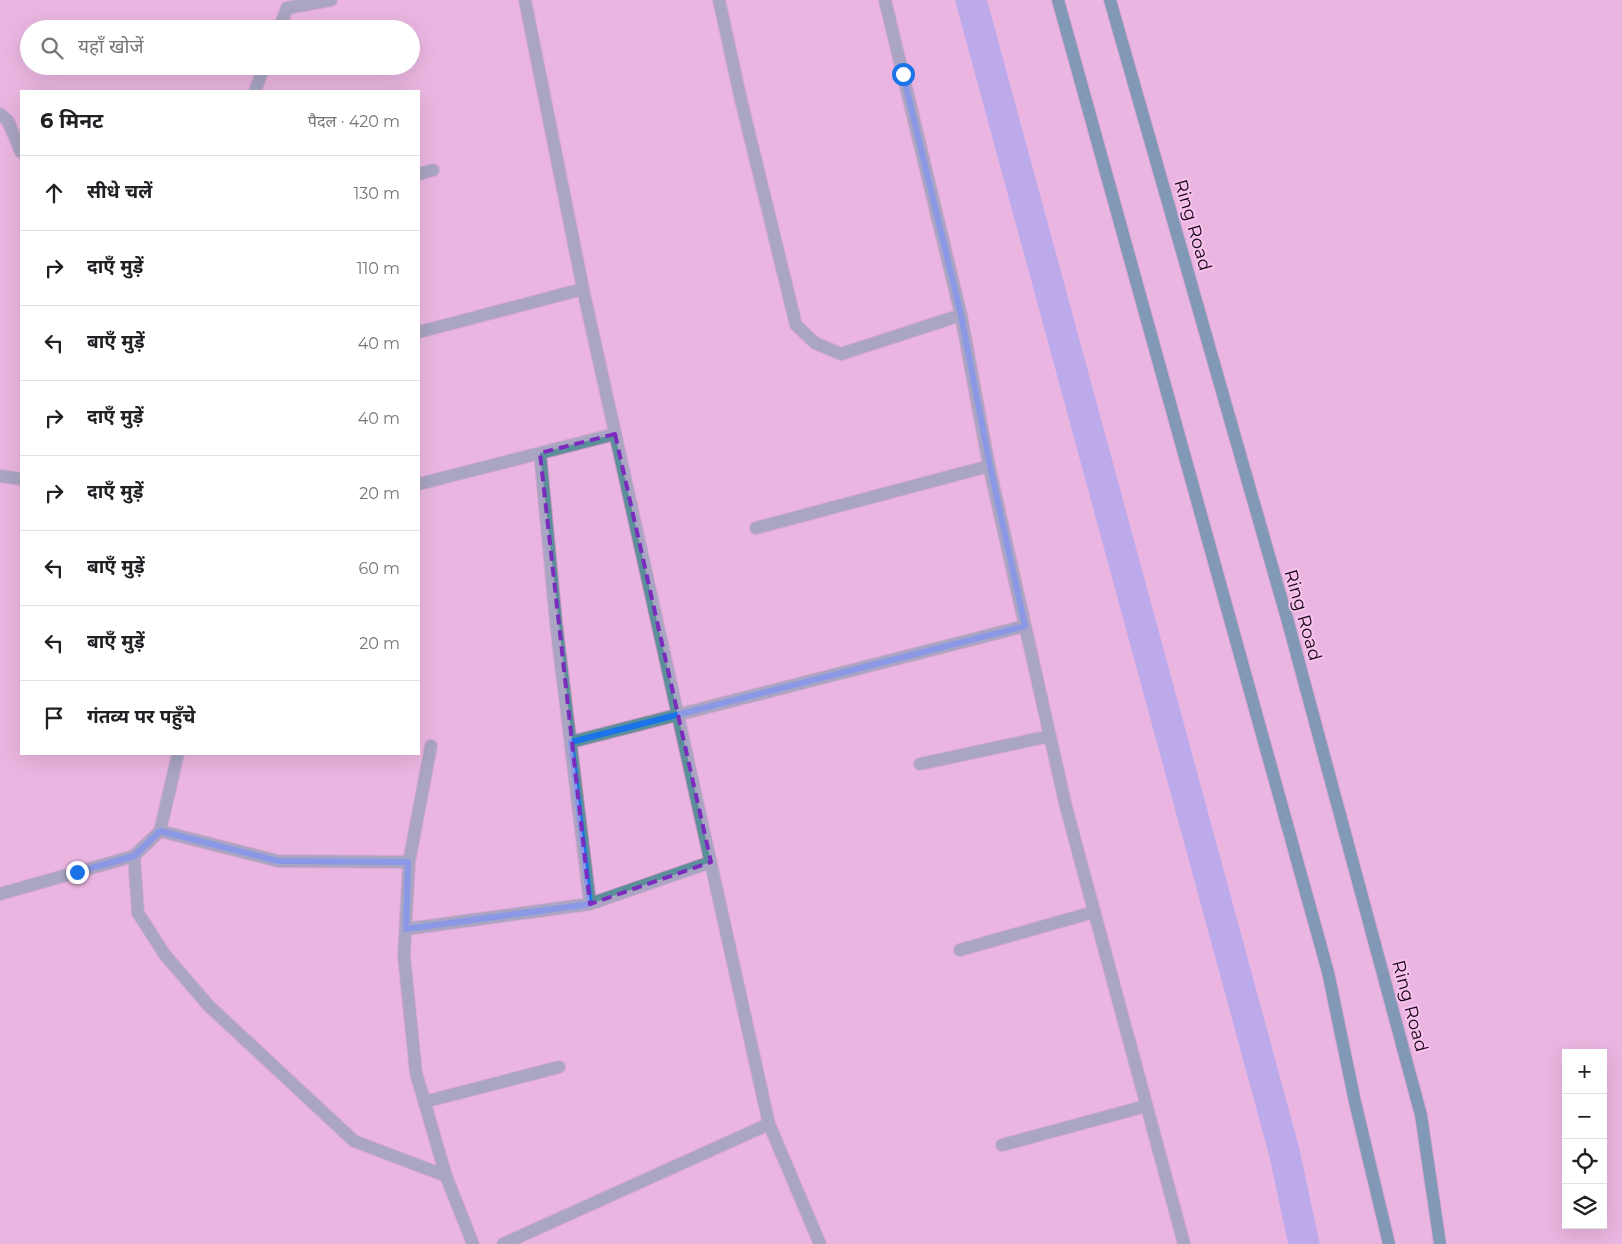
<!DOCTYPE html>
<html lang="hi">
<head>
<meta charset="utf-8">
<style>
	:root { --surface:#fff; --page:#f6f6f6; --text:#202124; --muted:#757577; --line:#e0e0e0 }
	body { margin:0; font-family:Montserrat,"Noto Sans Devanagari",sans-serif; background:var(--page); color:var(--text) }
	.controls { position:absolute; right:15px; bottom:15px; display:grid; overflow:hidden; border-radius:0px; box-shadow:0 5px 20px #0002 }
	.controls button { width:45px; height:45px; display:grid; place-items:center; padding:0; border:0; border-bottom:1px solid var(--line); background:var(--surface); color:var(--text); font:25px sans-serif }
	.stop { position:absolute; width:15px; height:15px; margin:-11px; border:4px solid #1a73e8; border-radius:50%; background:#fff }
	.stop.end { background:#1a73e8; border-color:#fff; box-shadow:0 1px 5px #0008 }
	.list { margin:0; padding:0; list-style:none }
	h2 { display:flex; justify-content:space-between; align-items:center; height:65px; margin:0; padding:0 20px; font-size:21px }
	h2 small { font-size:16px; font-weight:400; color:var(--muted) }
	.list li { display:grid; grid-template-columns:32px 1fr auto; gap:15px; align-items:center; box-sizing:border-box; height:75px; padding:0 20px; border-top:1px solid var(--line) }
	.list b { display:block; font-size:19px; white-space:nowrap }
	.list em { font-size:16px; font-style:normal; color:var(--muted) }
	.icon { flex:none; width:28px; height:28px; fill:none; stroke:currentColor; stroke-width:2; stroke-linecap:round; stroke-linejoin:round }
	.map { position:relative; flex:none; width:1622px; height:1244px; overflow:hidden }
	.search { position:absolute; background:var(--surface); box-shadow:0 5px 20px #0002; left:20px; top:20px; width:400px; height:55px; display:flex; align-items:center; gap:12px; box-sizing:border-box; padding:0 18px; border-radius:28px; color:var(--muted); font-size:19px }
	.panel { position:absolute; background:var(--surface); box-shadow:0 5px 20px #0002; left:20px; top:90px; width:400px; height:665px; border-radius:0px }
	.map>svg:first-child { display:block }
</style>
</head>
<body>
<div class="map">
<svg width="1622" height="1244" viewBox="0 0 1622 1244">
	<rect width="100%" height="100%" fill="#eab6e1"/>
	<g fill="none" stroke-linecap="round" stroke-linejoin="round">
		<path stroke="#889cf4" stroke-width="31" d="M971,0L1284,1151L1304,1244"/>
		<g stroke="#c496bc" stroke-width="14">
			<path id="service" d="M279,29L287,8L331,0
				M255,91L264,66
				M419,174L433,170
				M0,476L21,479
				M0,894L134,856L160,831L178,754"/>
		</g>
		<g stroke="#c496bc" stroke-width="14">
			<path id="minor" d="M525,0L583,289L769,1124L820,1244
				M719,0L741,100L796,325L815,343L841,354L961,315
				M0,114L8,121L21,152
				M419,332L583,289
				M540,453L556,623L590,904
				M419,484L615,434
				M756,528L989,466
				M571,742L1025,626
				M431,746L409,862L404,956L416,1073L446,1176L473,1244
				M920,764L1050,736
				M160,831L278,861L409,862
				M134,856L138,913L165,955L209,1006L354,1141L446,1176
				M406,929L590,904L711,862
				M960,950L1094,912
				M424,1102L559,1067
				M1002,1145L1146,1106
				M503,1244L769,1124"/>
		</g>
		<g stroke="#c496bc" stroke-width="14">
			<path id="tertiary" d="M885,0L961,315L989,466L1066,807L1184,1244"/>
		</g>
		<g stroke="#c496bc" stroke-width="14">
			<path id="secondary" d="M1058,0L1328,972L1355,1102L1389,1244
				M1110,0L1288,622L1421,1115L1440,1244"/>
		</g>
		<use href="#service" stroke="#5b909b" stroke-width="12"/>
		<use href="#minor" stroke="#5b909b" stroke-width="12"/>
		<use href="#tertiary" stroke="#5b909b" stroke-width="12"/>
		<use href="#secondary" stroke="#067384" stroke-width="12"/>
	</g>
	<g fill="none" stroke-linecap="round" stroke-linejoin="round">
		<path stroke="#1a73e8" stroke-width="6" d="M77,872L134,856L160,831L278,861L408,862L406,929L590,904L571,742L1025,626L990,466L961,315L903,74"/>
	</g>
	<path d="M0 0H1622V1244H0ZM615,434L711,862L590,904L540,453Z" fill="#eab6e1" fill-opacity=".55" fill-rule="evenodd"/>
	<path fill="none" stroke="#7b2cbf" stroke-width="4" stroke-dasharray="10 6" stroke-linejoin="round" d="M615,434L711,862L590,904L540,453Z"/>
	<g text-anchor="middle" stroke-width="4" stroke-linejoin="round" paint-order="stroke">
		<g font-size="18" fill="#150513" stroke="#f8c2ee">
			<text transform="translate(1193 225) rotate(74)" y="6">Ring Road</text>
			<text transform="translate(1303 615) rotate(74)" y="6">Ring Road</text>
			<text transform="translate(1410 1006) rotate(75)" y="6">Ring Road</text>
		</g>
	</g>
</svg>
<div class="controls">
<button>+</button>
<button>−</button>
<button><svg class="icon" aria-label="locate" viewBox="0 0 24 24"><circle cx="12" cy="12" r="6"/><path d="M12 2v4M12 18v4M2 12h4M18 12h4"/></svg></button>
<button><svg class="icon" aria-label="layers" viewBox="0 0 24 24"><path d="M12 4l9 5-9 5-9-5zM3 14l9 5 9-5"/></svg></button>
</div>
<div class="stop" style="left:903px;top:74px"></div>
<div class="stop end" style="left:77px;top:872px"></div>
<div class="search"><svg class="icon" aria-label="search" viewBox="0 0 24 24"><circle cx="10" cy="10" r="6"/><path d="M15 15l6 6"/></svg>यहाँ खोजें</div>
<section class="panel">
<h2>6 मिनट<small>पैदल · 420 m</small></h2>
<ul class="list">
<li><svg class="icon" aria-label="ahead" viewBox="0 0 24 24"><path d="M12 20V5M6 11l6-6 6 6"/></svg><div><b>सीधे चलें</b></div><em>130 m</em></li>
<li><svg class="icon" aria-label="right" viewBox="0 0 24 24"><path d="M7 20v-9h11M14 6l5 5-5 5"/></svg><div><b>दाएँ मुड़ें</b></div><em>110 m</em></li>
<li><svg class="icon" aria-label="left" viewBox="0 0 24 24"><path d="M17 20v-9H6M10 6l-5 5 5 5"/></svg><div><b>बाएँ मुड़ें</b></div><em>40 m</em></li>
<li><svg class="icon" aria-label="right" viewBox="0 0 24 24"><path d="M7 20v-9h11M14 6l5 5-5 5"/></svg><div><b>दाएँ मुड़ें</b></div><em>40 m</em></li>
<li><svg class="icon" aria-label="right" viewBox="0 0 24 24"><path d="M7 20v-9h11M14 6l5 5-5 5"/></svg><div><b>दाएँ मुड़ें</b></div><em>20 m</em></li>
<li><svg class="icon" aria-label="left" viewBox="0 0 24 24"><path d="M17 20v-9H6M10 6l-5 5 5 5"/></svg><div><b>बाएँ मुड़ें</b></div><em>60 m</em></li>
<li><svg class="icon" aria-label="left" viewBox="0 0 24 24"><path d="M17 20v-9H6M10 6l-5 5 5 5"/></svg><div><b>बाएँ मुड़ें</b></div><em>20 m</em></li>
<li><svg class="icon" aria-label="arrive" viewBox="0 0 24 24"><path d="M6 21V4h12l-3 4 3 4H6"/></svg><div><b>गंतव्य पर पहुँचे</b></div></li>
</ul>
</section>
</div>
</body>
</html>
